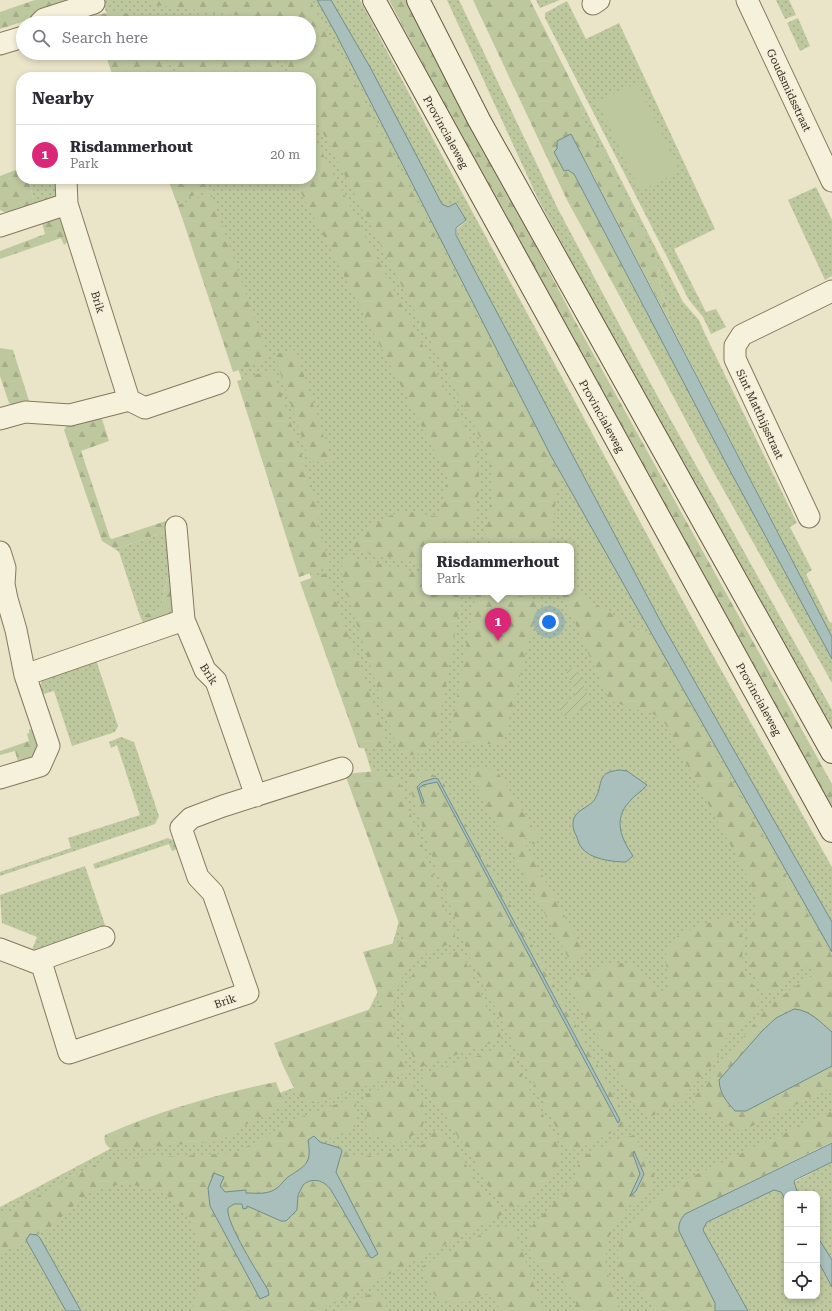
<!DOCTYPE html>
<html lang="en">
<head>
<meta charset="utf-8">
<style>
	:root { --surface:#fff; --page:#f2f2f3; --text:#2b2b33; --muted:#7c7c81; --line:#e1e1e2; --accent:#db2777 }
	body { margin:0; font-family:"Roboto Serif",serif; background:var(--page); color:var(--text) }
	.controls { position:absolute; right:12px; bottom:12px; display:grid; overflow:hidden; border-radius:8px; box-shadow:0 2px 6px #0003 }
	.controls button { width:36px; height:36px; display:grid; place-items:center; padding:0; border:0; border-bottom:1px solid var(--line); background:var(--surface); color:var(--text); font:20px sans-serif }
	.you { position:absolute; left:549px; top:622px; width:14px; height:14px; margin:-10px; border:3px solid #fff; border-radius:50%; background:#1a73e8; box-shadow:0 0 0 6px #1a73e833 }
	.badge { display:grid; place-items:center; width:26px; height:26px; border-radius:50%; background:var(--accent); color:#fff; font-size:13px; font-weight:700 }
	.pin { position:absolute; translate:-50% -33px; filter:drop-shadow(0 1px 2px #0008) }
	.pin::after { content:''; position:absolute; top:21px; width:14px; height:12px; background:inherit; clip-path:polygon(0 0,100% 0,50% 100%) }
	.popup { position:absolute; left:422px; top:543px; width:152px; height:52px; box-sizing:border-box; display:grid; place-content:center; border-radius:8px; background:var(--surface); filter:drop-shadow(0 1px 3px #0005); font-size:13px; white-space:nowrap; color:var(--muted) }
	.popup b { font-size:15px; color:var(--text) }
	.popup::after { content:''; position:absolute; left:50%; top:100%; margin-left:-8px; border:8px solid transparent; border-top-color:var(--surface) }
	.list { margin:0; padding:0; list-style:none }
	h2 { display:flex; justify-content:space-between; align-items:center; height:52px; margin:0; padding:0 16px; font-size:17px }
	h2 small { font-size:13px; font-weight:400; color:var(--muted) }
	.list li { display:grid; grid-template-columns:26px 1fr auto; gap:12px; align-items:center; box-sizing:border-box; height:60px; padding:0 16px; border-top:1px solid var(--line) }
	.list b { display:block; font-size:15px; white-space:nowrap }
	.list p { margin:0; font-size:13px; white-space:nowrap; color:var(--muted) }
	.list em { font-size:13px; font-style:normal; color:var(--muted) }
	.icon { flex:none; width:22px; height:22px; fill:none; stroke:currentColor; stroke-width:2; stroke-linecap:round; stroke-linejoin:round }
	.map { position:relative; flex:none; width:832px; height:1311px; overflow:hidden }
	.search { position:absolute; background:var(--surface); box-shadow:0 2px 6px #0003; left:16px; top:16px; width:300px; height:44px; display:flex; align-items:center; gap:10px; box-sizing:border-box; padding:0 14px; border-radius:22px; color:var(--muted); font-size:15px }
	.panel { position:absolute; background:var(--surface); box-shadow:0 2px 6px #0003; left:16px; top:72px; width:300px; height:112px; border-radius:16px }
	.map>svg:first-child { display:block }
</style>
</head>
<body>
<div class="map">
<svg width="832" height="1311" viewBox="0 0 832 1311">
	<defs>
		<pattern id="grass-dots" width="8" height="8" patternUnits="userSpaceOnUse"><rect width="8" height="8" fill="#bec89e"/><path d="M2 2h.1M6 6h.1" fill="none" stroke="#a4ac88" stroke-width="1.8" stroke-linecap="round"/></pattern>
		<pattern id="forest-firs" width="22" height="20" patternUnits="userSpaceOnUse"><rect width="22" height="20" fill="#bec89e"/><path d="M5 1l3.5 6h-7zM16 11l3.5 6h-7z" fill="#a4ac88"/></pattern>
		<pattern id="garden-furrows" width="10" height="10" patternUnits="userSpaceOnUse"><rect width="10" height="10" fill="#bec89e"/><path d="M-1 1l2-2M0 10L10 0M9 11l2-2" fill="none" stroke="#a4ac88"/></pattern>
	</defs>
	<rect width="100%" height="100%" fill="#eae4c9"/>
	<path fill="url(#grass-dots)" fill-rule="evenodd" d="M102,0H327L832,943V1137L685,1205L735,1311H0V1207L125,1141L274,1095L339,1071L381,985L408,889L290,510L168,179H311V77H130L121,53H309V23H110ZM425,546H571V592H425Z
		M331,0H360L440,152L697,627L832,867V922L662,624L457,237V229L466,221L457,203L447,207L442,204Z
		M447,0H459L558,209L653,388L832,710V733L641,391L537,197Z
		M536,0H560L540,8Z
		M776,0H789L796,15L785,19Z
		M567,1L586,39L619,23L715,229L674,249L706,312L716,309L726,327L711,334L703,317L689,300L545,18V13Z
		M798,18L810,46L800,51L787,23Z
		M586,111L683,302L699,320L705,334L797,523L790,527L812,570L806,574L830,623L832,622V637L671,325L659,281L658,263L581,117Z
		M29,179H61L62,195L34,204Z
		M816,187L832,220V276L825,280L788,200Z
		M632,285L832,659V683L713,471L618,293Z
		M168,531L173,565L167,578L161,609L140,616L119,552L115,549Z
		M96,660L118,726L115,732L72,746L54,691L40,695L38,690L44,677Z
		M121,737L134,742L159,816L155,824L0,876V872L71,848L68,838L140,815L117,745L111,748L109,742Z
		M168,838L177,842L180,848L172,851L169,844L95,869L93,864Z
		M85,866L105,925L104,929L34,952L32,950L37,937L2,923L0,895Z
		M832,1162V1260L817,1236V1194H798L794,1182Z
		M774,1190L781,1192L787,1203V1296H817V1259L832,1287V1311H748L704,1232L703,1229L707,1222Z"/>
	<path fill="url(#forest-firs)" d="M35,0H91L0,29V12Z
		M151,0H310L365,102L560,474L549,546H484L493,487V473L485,447L311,110V77H294L281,53H309V23H264L257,18L156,5L152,3Z
		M389,0H407L575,321L832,784V814L498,206Z
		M473,0H530L586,111L581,117L611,166L658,263L659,281L671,325L585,160L558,144L564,171L568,170L574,174L632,285L618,293L567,200Z
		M117,12L150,17L153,23H95L92,15Z
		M105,53H164L172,77H113Z
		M170,53H270L283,77H220L176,71Z
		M311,131L465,427L476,451L480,483L470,546H425V565L347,548C365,533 384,511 409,512C419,512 430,516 440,517L448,477L294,179H311Z
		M21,168V179H29L34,204L8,214L0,210V176Z
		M169,179H206L210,190L176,201Z
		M211,193L269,360L233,372L178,205Z
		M58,217L63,218L70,240L64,245L61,238L0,259V251L45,234L42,223Z
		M0,348L13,350L30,404L17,406L9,403L0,376Z
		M296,350L321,430L333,462H310L274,354Z
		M273,369L320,511L317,525L331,566L299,577L237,381Z
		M101,416L109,441L81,451L110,538L112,539L166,521L168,531L115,549L102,541L64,430L67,425Z
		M349,557L425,574V592H462L437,737L427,752C415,754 404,760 397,748L342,579V560Z
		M173,565L176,614L145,627L140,616L161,609L167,578Z
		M326,573L388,745L382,749L359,748L300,582Z
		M571,589L653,639L703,731L832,956V1032L818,1019L806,1012L744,1052L719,1081L746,1111L832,1066V1087L746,1129L738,1130L700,1110L696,1107L693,1099L770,1004L815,973L810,964C804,968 797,972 791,977C783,984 774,998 762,990L750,967L748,933L746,929L757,909L755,893L746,874L663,720C652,712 643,710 629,709L628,707L609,700L563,596L564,592H571Z
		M476,592H501L539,600L503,745L449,741Z
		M29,729L33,730L39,744L34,757L18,762L15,751L0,755V751L29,741L27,734L29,733Z
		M475,766L497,771L537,834L540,832L534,845L525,837L526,846L586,955L571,963L469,772L472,767Z
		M426,770L442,780L628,1121L627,1125L577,1150L571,1149L564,1143L470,958L434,862L409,785V774Z
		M376,771L389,774L398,779L457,942C444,946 430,950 418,959C397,973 389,1010 394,1034C397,1047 404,1059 408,1072L315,1103C311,1103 306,1103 303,1100C292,1088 280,1059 274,1043L382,1005L363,952L405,940L345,774Z
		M732,916L743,938L742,960L744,969L758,994L759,1002L757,1009L749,1019L740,1029L731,1032L719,1047L717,1053L719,1057L680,1101L652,1116L646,1117L637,1107L567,983C585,974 621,952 640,970C649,979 648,986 661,992L669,985C668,975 665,965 666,954C668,930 713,922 732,916Z
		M460,950L501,1036L497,1041L418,1068C406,1042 395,1018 406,989C409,981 411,975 418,969C430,960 446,956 460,950Z
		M505,1047L509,1051L557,1141L561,1160C552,1176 530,1201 514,1208L498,1197L487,1185L475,1161L450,1125L444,1112L433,1101L421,1075Z
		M410,1079C421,1101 437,1118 412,1136C406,1140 399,1145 392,1143C382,1141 375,1134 366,1131L367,1113L365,1102L366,1094Z
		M276,1082L285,1105L243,1126L221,1141L115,1150C107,1148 103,1143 105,1135C159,1111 218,1094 276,1082Z
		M356,1097L355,1128L320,1142L309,1138V1157L303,1168L289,1176L271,1191L264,1193H246V1190L225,1192L220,1186L224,1177L208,1188L210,1206L240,1240C235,1230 223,1215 231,1205L242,1204L243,1208H247V1206L281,1221H286L295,1214L298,1195L303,1184L307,1181L314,1180L321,1181L331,1190L367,1253L372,1258L378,1252L336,1172C336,1164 341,1159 342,1151L340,1148L361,1158C379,1152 405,1154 422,1145C427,1142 432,1134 436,1129L462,1157L475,1182L493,1204L505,1213L320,1311H196L193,1308C199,1296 199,1286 200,1273C203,1215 168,1177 109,1186C84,1190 71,1211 52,1225C48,1229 42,1232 37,1235L34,1234L27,1238L26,1240L0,1255V1217L75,1175L106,1160L235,1153L301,1117Z
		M832,1111V1142L685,1214L681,1219L715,1303V1311H654C647,1294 637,1282 621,1272L618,1261V1248L624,1233L632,1221L655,1198L691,1177Z
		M634,1135L650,1165L654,1174V1180L649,1190L627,1208L610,1235L607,1244L605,1265L620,1311H573L576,1304L560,1276L548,1271L533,1261L527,1238L531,1227L574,1181L580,1158L619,1139Z
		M504,1226L512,1228L516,1233L543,1311H502L488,1293C472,1300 450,1310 435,1295C429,1288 425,1275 421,1267L491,1229Z
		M377,1290L389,1311H337Z"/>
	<path fill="url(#garden-furrows)" d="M573,668L576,669L589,697L586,707L567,717L563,716L558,706L560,700L572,703L575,691L567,673V670Z"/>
	<path fill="#bec89e" d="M637,83L680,171L640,191L597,102Z"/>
	<path fill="#a9bfbb" stroke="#708d89" d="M317,0H331L370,67L442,204L448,207L456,203L466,220L456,228V235L662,624L832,922V952L551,456L336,34Z
		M571,134L832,637V659L728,467L574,174L568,170L564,171L554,152L557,149V141Z
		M620,770L627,771L647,785C642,792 634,795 629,802C613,820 621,838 633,856L626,862C612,862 589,859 581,847C578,843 578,839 576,835C573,830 572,824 574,818C578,809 590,807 595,799C604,784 595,772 620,770Z
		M435,778L438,779L620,1120L618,1123L437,782L423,785L419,788L424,802L422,803L417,787L422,782Z
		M794,1009C810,1010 820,1022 832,1032V1066L746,1111H735C726,1101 720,1094 719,1080L762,1031L776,1018Z
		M314,1136L320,1142L340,1148L342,1151L336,1172L378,1254L372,1258L370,1257L331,1190C324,1180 312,1177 303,1185L298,1195L297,1210L286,1221H281L247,1206V1208L243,1209L242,1204H234L228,1208C225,1222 260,1276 268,1290L269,1295L260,1299L210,1206L208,1188L214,1173L224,1177L220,1186L225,1192L246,1190V1193C257,1193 268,1195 277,1188C281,1185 284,1180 288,1177C306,1165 312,1164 308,1140Z
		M832,1143V1162L795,1180L794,1182L798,1194H787V1203L781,1192L774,1190L707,1222L703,1229L704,1232L748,1311H715V1303L679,1231C678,1224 681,1219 685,1214Z
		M634,1151L644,1174L636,1191L630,1196L640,1174L633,1154Z
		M30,1234L37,1235L40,1238L81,1311H66L26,1240Z
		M817,1236L832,1260V1287L817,1259Z"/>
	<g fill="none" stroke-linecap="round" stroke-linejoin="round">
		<g stroke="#85785f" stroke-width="23">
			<path id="street" d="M747,0L832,181
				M593,4L599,0
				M40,23L44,19L94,3
				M0,44L23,37
				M66,179L67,204
				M0,226L67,204L129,400
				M0,419L25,412L70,415L129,400L145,408L219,383
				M809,517L735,359V346L742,335L832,291
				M176,527L184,620
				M0,552L5,568L4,584L7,599L16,630L25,675L49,746L40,766L0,778
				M25,675L184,620L205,670L216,681L256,796
				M0,949L42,965L69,1053L248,993L213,893L198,877L181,828L191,818L223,806L342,768
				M34,962L104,937"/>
		</g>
		<g stroke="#675942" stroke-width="24">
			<path id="secondary" d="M374,0L832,831
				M418,0L479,120L832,752"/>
		</g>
		<use href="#street" stroke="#f6f1db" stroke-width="21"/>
		<use href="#secondary" stroke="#f6f1db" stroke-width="22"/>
	</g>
	<g text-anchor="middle" stroke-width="3" stroke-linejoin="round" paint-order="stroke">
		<g font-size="11" fill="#372e21" stroke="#f3eed8">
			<text transform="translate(789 90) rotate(65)" y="4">Goudsmidsstraat</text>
			<text transform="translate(446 132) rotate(61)" y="4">Provincialeweg</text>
			<text transform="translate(98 302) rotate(73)" y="4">Brik</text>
			<text transform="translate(760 414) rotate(65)" y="4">Sint Matthijsstraat</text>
			<text transform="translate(602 416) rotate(61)" y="4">Provincialeweg</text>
			<text transform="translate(209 674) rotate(57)" y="4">Brik</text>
			<text transform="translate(759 699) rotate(61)" y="4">Provincialeweg</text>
			<text transform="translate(225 1001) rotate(-19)" y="4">Brik</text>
		</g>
	</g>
</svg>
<div class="controls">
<button>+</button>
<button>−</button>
<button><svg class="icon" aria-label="locate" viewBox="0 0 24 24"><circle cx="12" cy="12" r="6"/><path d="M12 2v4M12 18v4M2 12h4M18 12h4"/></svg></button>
</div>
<div class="you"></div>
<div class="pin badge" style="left:498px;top:641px">1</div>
<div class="popup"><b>Risdammerhout</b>Park</div>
<div class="search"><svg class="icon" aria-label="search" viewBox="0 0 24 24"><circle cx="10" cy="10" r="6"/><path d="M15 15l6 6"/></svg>Search here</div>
<section class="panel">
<h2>Nearby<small></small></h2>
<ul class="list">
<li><span class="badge">1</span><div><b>Risdammerhout</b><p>Park</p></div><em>20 m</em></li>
</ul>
</section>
</div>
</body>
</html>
